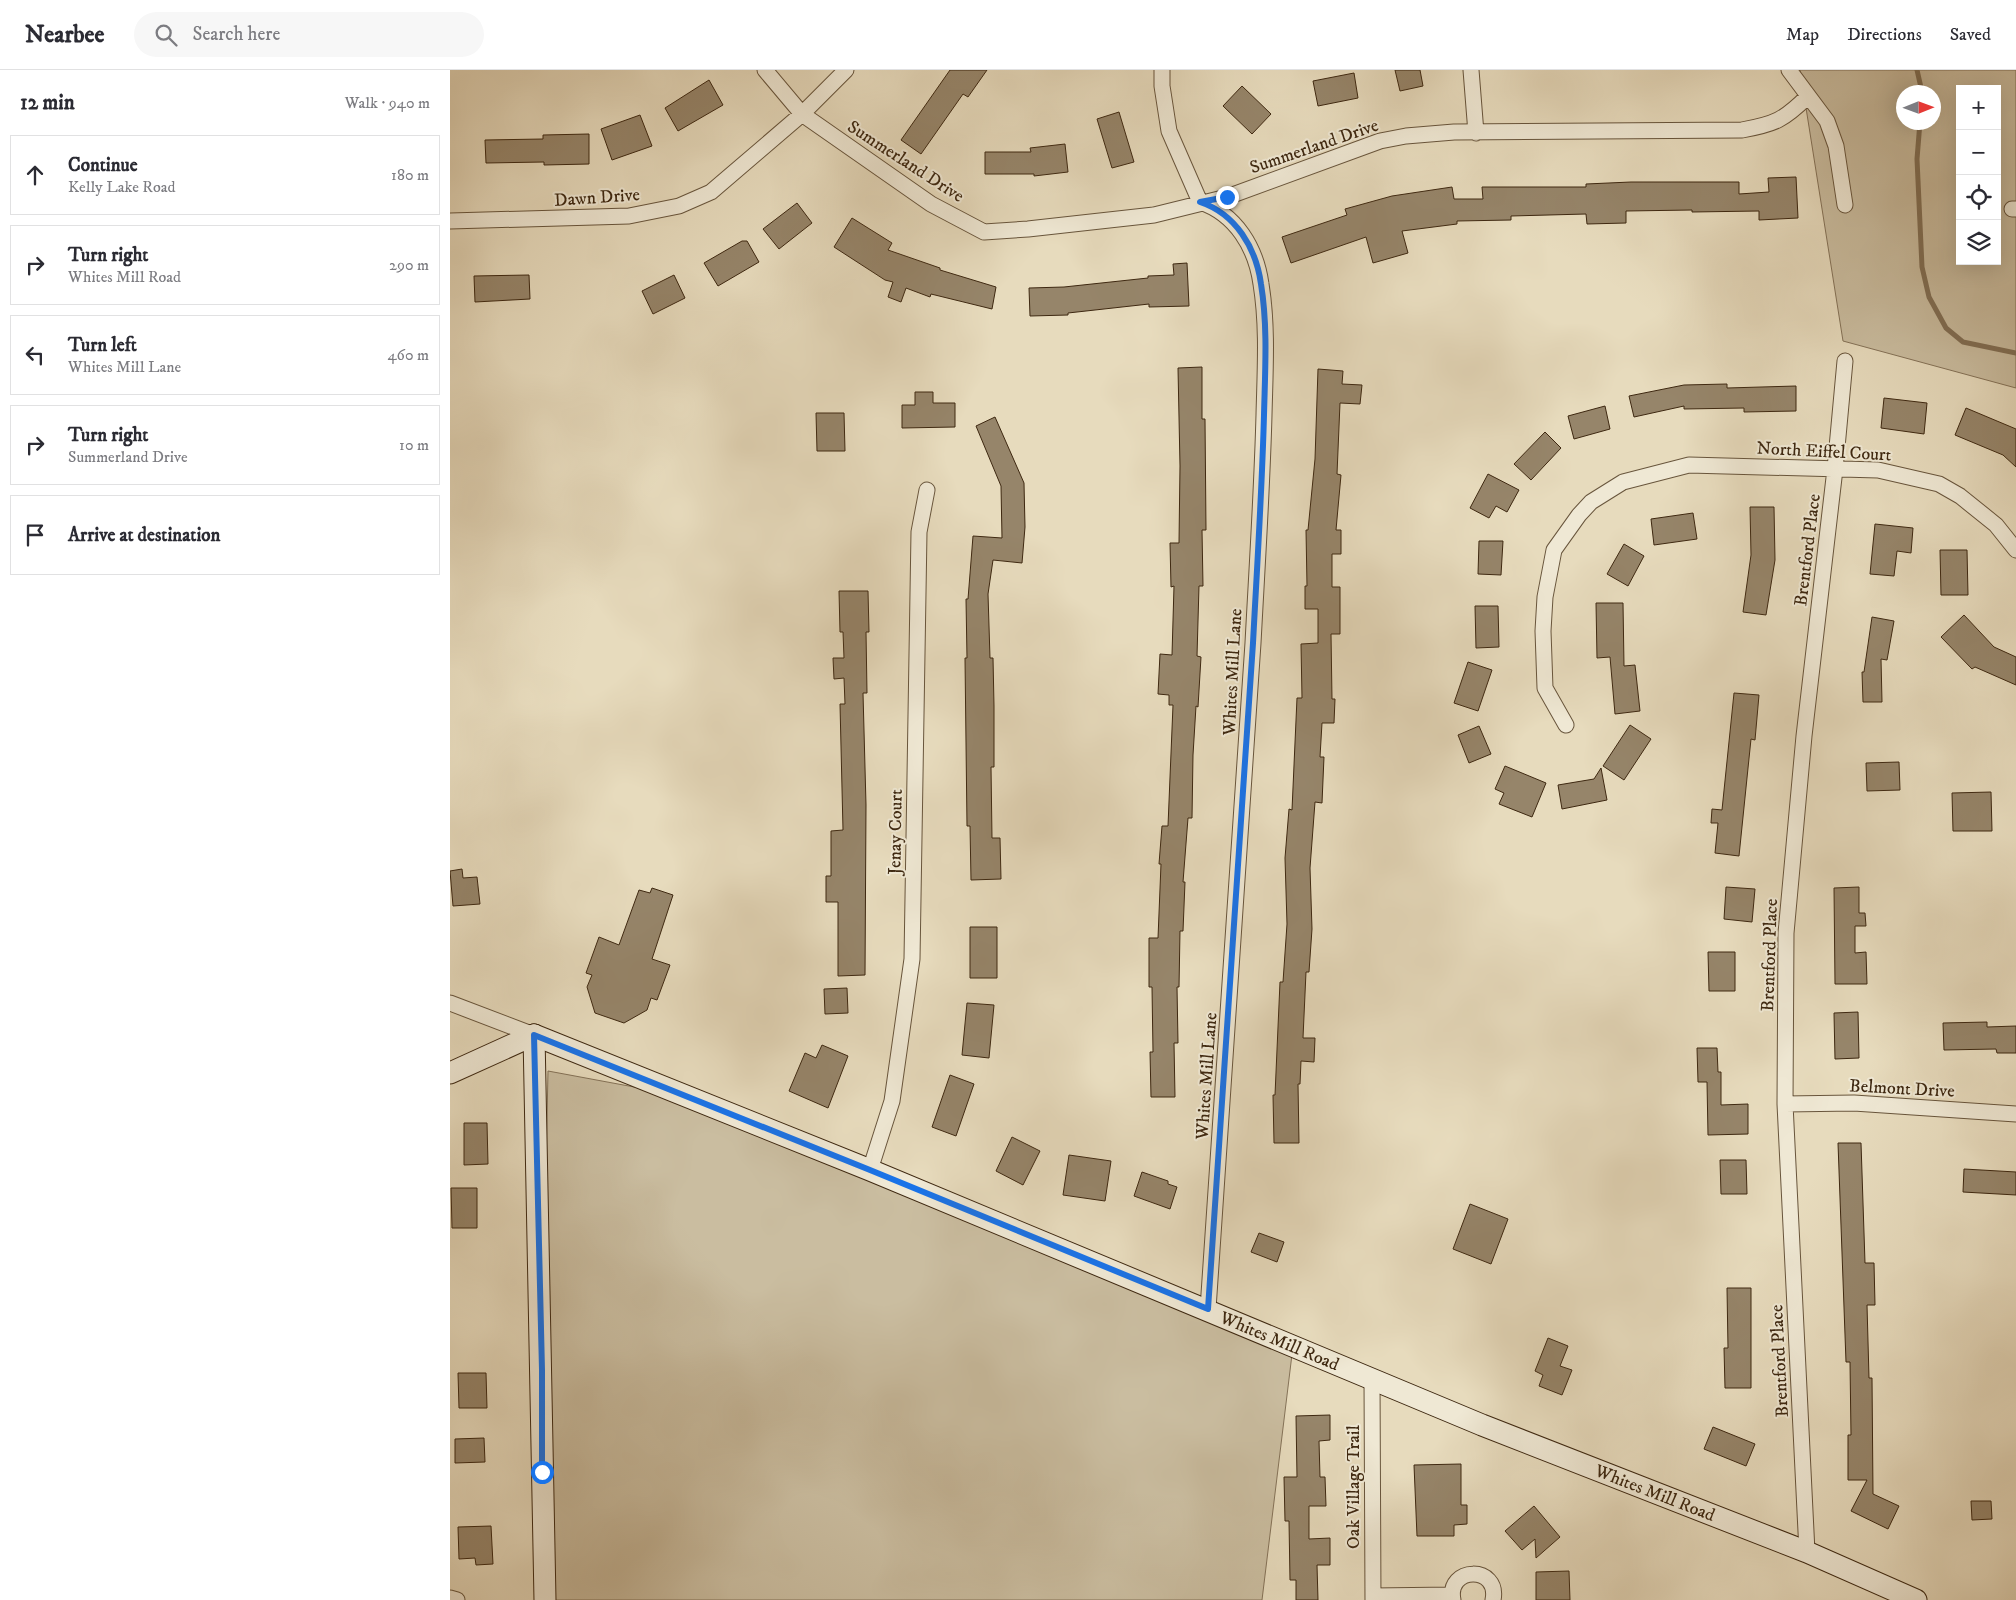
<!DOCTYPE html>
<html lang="en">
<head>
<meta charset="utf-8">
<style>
	:root { --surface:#fff; --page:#f7f7f7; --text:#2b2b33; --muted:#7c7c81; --line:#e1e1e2 }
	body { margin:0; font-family:"IM FELL DW Pica",serif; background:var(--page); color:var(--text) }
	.controls { position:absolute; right:15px; top:15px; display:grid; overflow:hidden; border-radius:0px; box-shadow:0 5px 20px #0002 }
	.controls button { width:45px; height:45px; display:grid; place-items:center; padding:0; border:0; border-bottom:1px solid var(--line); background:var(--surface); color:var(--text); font:25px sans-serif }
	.compass { position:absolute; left:1446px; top:15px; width:45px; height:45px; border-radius:50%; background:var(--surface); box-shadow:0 5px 20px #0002; rotate:89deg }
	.stop { position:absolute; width:15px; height:15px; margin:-11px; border:4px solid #1a73e8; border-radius:50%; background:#fff }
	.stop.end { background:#1a73e8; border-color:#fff; box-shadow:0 1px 5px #0008 }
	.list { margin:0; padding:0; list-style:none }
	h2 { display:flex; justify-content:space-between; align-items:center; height:65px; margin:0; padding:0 20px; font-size:21px }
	h2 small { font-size:16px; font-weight:400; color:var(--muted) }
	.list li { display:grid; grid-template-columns:32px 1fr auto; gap:15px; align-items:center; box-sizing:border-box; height:80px; margin:0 10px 10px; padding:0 10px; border:1px solid var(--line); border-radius:0px }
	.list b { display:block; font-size:19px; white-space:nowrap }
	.list p { margin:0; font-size:16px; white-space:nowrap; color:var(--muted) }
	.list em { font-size:16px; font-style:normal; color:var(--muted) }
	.icon { flex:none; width:28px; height:28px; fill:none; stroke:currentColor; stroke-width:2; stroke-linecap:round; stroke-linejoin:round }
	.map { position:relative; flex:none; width:1566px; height:1530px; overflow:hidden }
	header { display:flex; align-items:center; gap:30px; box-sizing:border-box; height:70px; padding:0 25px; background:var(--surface); border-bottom:1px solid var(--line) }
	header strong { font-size:24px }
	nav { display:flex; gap:28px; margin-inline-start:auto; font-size:18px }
	.search { width:350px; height:45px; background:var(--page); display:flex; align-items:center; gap:12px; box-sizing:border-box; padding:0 18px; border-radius:28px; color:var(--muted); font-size:19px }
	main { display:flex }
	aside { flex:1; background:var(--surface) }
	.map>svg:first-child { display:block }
</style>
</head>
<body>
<header>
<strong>Nearbee</strong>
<div class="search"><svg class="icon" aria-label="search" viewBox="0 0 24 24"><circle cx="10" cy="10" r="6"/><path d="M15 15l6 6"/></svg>Search here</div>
<nav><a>Map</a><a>Directions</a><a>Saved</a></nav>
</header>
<main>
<aside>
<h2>12 min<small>Walk · 940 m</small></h2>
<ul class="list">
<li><svg class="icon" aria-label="ahead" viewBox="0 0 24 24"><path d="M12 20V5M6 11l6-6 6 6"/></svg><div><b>Continue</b><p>Kelly Lake Road</p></div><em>180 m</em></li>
<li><svg class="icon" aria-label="right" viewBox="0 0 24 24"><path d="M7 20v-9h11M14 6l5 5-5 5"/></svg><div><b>Turn right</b><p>Whites Mill Road</p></div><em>290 m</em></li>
<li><svg class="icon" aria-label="left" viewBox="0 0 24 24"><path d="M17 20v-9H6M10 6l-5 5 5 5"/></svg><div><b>Turn left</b><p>Whites Mill Lane</p></div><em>460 m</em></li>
<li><svg class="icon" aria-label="right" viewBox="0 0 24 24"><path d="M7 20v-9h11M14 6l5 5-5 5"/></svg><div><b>Turn right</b><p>Summerland Drive</p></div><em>10 m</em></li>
<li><svg class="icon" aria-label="arrive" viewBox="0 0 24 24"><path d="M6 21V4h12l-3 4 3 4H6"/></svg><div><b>Arrive at destination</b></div></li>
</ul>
</aside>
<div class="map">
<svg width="1566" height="1530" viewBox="0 0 1566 1530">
	<rect width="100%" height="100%" fill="#e7dbbd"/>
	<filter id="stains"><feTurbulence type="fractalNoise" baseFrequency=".004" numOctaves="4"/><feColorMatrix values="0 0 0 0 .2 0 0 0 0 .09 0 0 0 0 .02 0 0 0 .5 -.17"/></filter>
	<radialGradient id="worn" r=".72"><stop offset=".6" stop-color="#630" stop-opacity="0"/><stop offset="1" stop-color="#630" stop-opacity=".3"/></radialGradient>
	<path fill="#cabda0" stroke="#847258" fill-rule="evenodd" d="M1350,0H1566V318L1393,271ZM1510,19H1547V191H1510ZM1454,22H1484V52H1454Z
		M98,1001L265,1032L844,1268L812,1530H87Z"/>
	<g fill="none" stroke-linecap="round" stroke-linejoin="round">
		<path stroke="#816f55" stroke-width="5" d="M1467,0L1472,22
			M1470,52L1467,89L1472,197L1479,227L1496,258L1513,272L1566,283"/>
	</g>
	<path fill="#96856a" stroke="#3e2811" d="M500,0H537L518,27L513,24L471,84L451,70Z
		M945,0H970L973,16L950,21Z
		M904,3L908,28L868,36L863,11Z
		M259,10L273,35L228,61L215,38Z
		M792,16L821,44L802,64L773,36Z
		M669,42L684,92L662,98L647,49Z
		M190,45L202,76L162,90L151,59Z
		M139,64V94L94,95V92L36,93L35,70L93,69V65Z
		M615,74L618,102L584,106V104H535V82H581L580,78Z
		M1346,107L1348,148L1309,150V141L1242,142V140L1176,141V153L1137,154L1136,144L1061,146V150L1007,151V154L952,161L958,183L923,193L916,167L841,193L832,167L897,145L895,139L942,126L1002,117L1004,129H1033L1032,117H1136V114L1181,112H1289V124L1319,122L1318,108Z
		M347,133L362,153L329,179L313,159Z
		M402,148L442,173L438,180L490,198V200L546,217L542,239L481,224L480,227L456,218L451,232L438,227L443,212L435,210L384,177Z
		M292,171H297L309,192L268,216L254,193Z
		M737,193L739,236L699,237V234L618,243V245L580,246L579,218L614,217L698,208V206L724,205L723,194Z
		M79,205L80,229L25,232L24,206Z
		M224,205L235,228L203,244L192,221Z
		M752,297V349H755L756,460H752L753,516H749L747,586L751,587L748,637L746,636L743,685L742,748H738L733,812H735L733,861H730L729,917H727L728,973H724L725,1027H701L700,982H703L702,917H699V868H708L711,794H709L712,756H718L723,635H719V625L708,624L710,584L722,585L724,516L721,517L720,473H729L730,396L728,298Z
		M868,299L893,301L892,314L912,315L910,334L890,333L887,404L891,405L886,460H891V484H882V517H890V564H881L882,629H885L884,653H872L870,687H874L872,733L865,732L860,798L862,859L859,902H856L853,968H865L864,992L851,991L850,1014H848L849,1073H824L823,1025H825L830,912H833L837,854L835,788L839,739L842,740L847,628H852L851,574L868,573V539H855V516H857L856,460H858L865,389Z
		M1277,314V318L1346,316V341L1294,342V338L1234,339V336L1184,347L1179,326L1234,315Z
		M465,322H483V333H505V357L452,358V335H465Z
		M1434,328L1477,333L1474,364L1431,358Z
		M1155,336L1160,359L1124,369L1118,346Z
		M1516,338L1566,359V397L1553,385L1505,365Z
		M366,343H394L395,381H367Z
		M545,347L574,413L575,457L572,493L543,490L538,524L540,588H543L544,636V697H541L542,768H550L551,809L521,810L520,756H517L515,588H517L516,529H518L523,466L552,468L551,416L526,356Z
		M1095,362L1111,378L1081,410L1064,394Z
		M1038,404L1069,420L1057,442L1046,436L1039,448L1020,438Z
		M1300,437H1324L1325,490L1316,545L1293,542L1301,485Z
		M1243,443L1247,469L1204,475L1201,449Z
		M1425,454L1463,458L1461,483L1447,481L1444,506L1420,504Z
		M1029,471H1053L1051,505L1028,504Z
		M1174,474L1194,486L1178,516L1157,504Z
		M1490,480H1517L1518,525H1491Z
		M389,521H418L419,562H416L417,623H413L416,735L415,905L388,906V832H376V806H381V761L393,760L390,634H395L394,608L384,609L383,588H394L393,562H390Z
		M1146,533H1173L1174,596L1185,595L1190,641L1165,644L1160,587L1147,588Z
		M1025,536H1048L1049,577L1026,578Z
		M1514,545L1544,577L1566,587V615L1525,597L1522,599L1491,567Z
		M1422,547L1444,551L1437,590L1431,589L1432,632H1413L1412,602H1414Z
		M1018,592L1042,600L1028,641L1004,633Z
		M1284,623L1309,625L1305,670L1301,669L1289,786L1265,783L1268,753H1261L1262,739L1272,740Z
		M1180,655L1201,669L1174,710L1153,696Z
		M1029,656L1041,684L1019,693L1008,665Z
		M1449,692L1450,720L1417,721L1416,693Z
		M1055,696L1096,713L1082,747L1049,734L1054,723L1045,719Z
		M1151,698L1157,730L1112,739L1108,715L1144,709Z
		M1541,722L1542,761H1503L1502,723Z
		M12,799L13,808L27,807L30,834L3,836L0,801Z
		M1276,817L1305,819L1302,852L1274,849Z
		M1409,817V843H1415L1416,856H1405V883L1416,882L1417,914H1385L1384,818Z
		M202,818L223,825L202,889L220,895L207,930L201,928L197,940L174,953L145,943L137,917L142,905L136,903L149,867L169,875L189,820L200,823Z
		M520,857H547V908H520Z
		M1258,882H1285V921H1259Z
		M397,918L398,943L375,944L374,919Z
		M517,933L544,935L539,988L512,985Z
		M1408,942L1409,988L1385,989L1384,943Z
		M1537,952V957L1566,956V983H1547L1546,979L1494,980L1493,953Z
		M372,975L398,986L378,1038L339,1021L355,983L366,988Z
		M1247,978H1267L1268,1002H1271V1035L1298,1034V1064L1258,1065L1257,1012H1248Z
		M500,1005L524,1014L506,1066L482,1057Z
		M14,1053H37L38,1094L14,1095Z
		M562,1067L590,1081L573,1115L546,1101Z
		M1388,1073H1411L1415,1193H1424L1425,1235H1417L1419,1308H1422L1423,1424L1449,1436L1438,1459L1401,1441L1417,1410H1398V1365H1401L1400,1292H1396Z
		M619,1085L661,1091L655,1131L613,1125Z
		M1270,1090H1296L1297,1124H1271Z
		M1514,1099L1566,1102V1125L1513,1122Z
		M692,1102L718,1111V1114L727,1117L720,1139L684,1126Z
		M1,1118H27V1158H2Z
		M1020,1134L1058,1149L1041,1194L1003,1179Z
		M809,1163L834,1172L827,1192L801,1182Z
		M1277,1218H1301V1318H1275L1274,1278H1278Z
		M1098,1268L1118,1276L1110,1296L1122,1300L1112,1325L1089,1316L1093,1305L1085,1301Z
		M8,1303H36L37,1338H9Z
		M880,1345V1370L869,1371L870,1407H875L876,1436H859V1469L880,1468V1495H867L868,1530H846V1510H840L839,1451H835L834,1407H847L846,1346Z
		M1263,1357L1305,1374L1296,1396L1254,1379Z
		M34,1368L35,1392L5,1393V1369Z
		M1011,1394V1435H1017V1454L1004,1455V1466H967L964,1395Z
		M1521,1431H1541L1542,1449L1522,1450Z
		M1084,1436L1110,1467L1086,1488L1085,1469L1072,1480L1055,1461Z
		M41,1456L43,1494L26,1495L25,1488L9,1489L8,1457Z
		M1119,1501L1120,1530H1086V1502Z"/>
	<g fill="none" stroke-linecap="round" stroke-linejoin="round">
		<g stroke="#68553c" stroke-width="17">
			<path id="street" d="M315,0L352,44L481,134L534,162L578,159L704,145L777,127L930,71L956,66L1004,62L1292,60C1325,54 1334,50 1358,26
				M712,0V16L719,61L750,132C786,144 806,178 811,214C818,257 815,302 814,345C812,421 807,497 803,573C789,795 774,1017 758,1239
				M1021,0L1026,63
				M1339,0L1377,51L1386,76L1395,135
				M1562,139H1566
				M0,151L179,146L229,136L261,122L352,44L396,0
				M1116,655L1095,618L1093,561L1095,527L1104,480L1129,445L1141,432L1173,412L1239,395L1428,400L1489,414L1510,426L1546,455L1566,480
				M0,933L84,965
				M1335,1034L1404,1033L1566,1044
				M420,1100L442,1031L462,889L469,462L477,420
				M922,1308L923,1530
				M1357,1482L1335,1034L1336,863L1354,666L1385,399L1395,291
				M923,1526L1002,1525
				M0,1528L7,1530
				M1003,1530C996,1496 1050,1495 1043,1530"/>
		</g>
		<g stroke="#3e2811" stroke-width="23">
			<g id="secondary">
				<path id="s1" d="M84,965L420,1100L1032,1355L1357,1482L1466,1530"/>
				<path d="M84,965L95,1530"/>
				<path d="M0,1003L84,965"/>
			</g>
		</g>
		<use href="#street" stroke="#efe8d4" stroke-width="15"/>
		<use href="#secondary" stroke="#efe8d4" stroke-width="21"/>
	</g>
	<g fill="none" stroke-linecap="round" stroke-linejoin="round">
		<path stroke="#1a73e8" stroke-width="6" d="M92,1402V1300L84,965L420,1100L758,1239C774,1017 789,795 803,573C807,497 812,421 814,345C815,302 818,257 811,214C806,178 786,144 750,132L777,127"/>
	</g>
	<g text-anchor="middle" stroke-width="4" stroke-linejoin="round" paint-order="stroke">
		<g font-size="18" fill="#3e2811" stroke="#efe8d4">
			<text transform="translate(864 76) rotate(-19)" y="6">Summerland Drive</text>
			<text transform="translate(456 91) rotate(33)" y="6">Summerland Drive</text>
			<text transform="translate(147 127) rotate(-4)" y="6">Dawn Drive</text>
			<text transform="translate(1374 381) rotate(3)" y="6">North Eiffel Court</text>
			<text transform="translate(1357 480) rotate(-83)" y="6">Brentford Place</text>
			<text transform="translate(782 602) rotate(-87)" y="6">Whites Mill Lane</text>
			<text transform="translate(445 762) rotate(-89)" y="6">Jenay Court</text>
			<text transform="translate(1319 885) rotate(-88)" y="6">Brentford Place</text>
			<text transform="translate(756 1006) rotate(-86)" y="6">Whites Mill Lane</text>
			<text transform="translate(1452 1018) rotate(3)" y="6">Belmont Drive</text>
			<text dy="6" stroke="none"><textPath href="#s1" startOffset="806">Whites Mill Road</textPath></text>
			<text transform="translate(1329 1291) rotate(-93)" y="6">Brentford Place</text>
			<text transform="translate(903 1417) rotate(-90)" y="6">Oak Village Trail</text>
			<text dy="6" stroke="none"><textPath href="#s1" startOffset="1211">Whites Mill Road</textPath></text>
		</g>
	</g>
	<rect width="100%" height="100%" filter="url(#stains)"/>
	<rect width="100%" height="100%" fill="url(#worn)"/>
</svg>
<div class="controls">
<button>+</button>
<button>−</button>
<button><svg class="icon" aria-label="locate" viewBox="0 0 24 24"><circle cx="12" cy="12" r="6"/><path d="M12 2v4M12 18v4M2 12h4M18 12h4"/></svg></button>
<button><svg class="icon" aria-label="layers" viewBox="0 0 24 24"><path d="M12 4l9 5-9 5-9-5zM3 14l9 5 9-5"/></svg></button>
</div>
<svg class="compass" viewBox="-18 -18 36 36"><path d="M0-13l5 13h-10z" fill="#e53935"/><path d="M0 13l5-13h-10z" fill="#7c7c81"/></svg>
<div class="stop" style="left:92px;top:1402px"></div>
<div class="stop end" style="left:777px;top:127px"></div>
</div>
</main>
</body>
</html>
